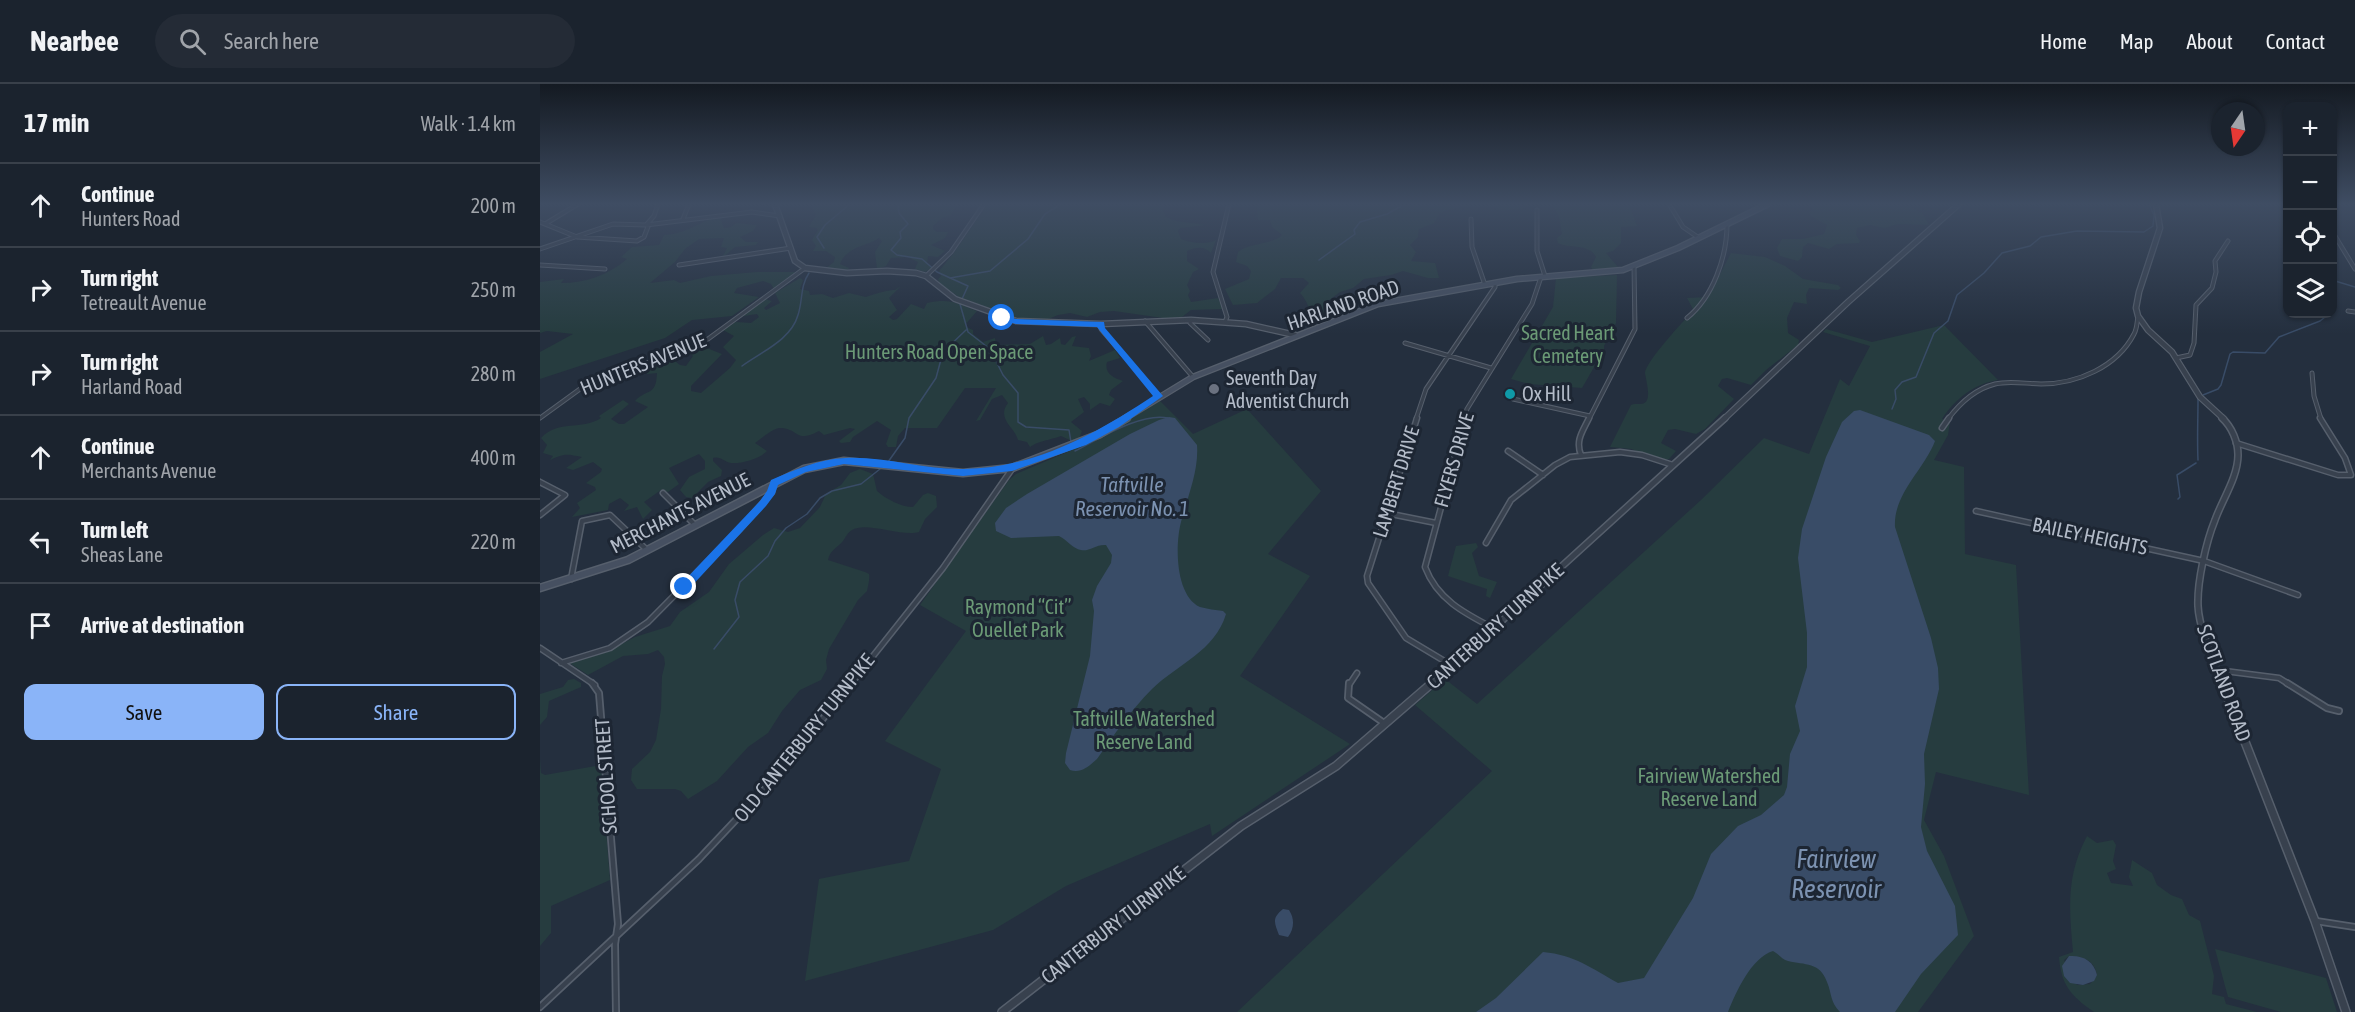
<!DOCTYPE html>
<html lang="en">
<head>
<meta charset="utf-8">
<style>
	:root { --surface:#1b232e; --page:#242b36; --text:#f1f3f6; --muted:#a0a4aa; --line:#39404a; --accent:#8ab4f8 }
	body { margin:0; font-family:"Asap Condensed",sans-serif; background:var(--page); color:var(--text) }
	.controls { position:absolute; right:18px; top:18px; display:grid; overflow:hidden; border-radius:12px; box-shadow:0 2px 4px #0004 }
	.controls button { width:54px; height:54px; display:grid; place-items:center; padding:0; border:0; border-bottom:2px solid var(--line); background:var(--surface); color:var(--text); font:30px sans-serif }
	.compass { position:absolute; left:1671px; top:18px; width:54px; height:54px; border-radius:50%; background:var(--surface); box-shadow:0 2px 4px #0004; rotate:193deg }
	.stop { position:absolute; width:18px; height:18px; margin:-14px; border:4px solid #1a73e8; border-radius:50%; background:#fff }
	.stop.end { background:#1a73e8; border-color:#fff; box-shadow:0 2px 6px #0008 }
	.list { margin:0; padding:0; list-style:none }
	h2 { display:flex; justify-content:space-between; align-items:center; height:78px; margin:0; padding:0 24px; font-size:26px }
	h2 small { font-size:20px; font-weight:400; color:var(--muted) }
	.list li { display:grid; grid-template-columns:39px 1fr auto; gap:18px; align-items:center; box-sizing:border-box; height:84px; padding:0 24px; border-top:2px solid var(--line) }
	.list b { display:block; font-size:22px; white-space:nowrap }
	.list p { margin:0; font-size:20px; white-space:nowrap; color:var(--muted) }
	.list em { font-size:20px; font-style:normal; color:var(--muted) }
	.actions { display:flex; gap:12px; padding:18px 24px }
	.actions a { flex:1; padding:14px 0; border:2px solid var(--accent); border-radius:12px; text-align:center; font-size:21px; color:var(--accent) }
	.actions .main { background:var(--accent); color:#111 }
	.icon { flex:none; width:33px; height:33px; fill:none; stroke:currentColor; stroke-width:2; stroke-linecap:round; stroke-linejoin:round }
	.map { position:relative; flex:none; width:1815px; height:928px; overflow:hidden }
	header { display:flex; align-items:center; gap:36px; box-sizing:border-box; height:84px; padding:0 30px; background:var(--surface); border-bottom:2px solid var(--line) }
	header strong { font-size:28px }
	nav { display:flex; gap:33px; margin-inline-start:auto; font-size:21px }
	.search { width:420px; height:54px; background:var(--page); display:flex; align-items:center; gap:15px; box-sizing:border-box; padding:0 21px; border-radius:33px; color:var(--muted); font-size:22px }
	main { display:flex }
	aside { flex:1; background:var(--surface) }
	.map>svg:first-child { display:block }
</style>
</head>
<body>
<header>
<strong>Nearbee</strong>
<div class="search"><svg class="icon" aria-label="search" viewBox="0 0 24 24"><circle cx="10" cy="10" r="6"/><path d="M15 15l6 6"/></svg>Search here</div>
<nav><a>Home</a><a>Map</a><a>About</a><a>Contact</a></nav>
</header>
<main>
<aside>
<h2>17 min<small>Walk · 1.4 km</small></h2>
<ul class="list">
<li><svg class="icon" aria-label="ahead" viewBox="0 0 24 24"><path d="M12 20V5M6 11l6-6 6 6"/></svg><div><b>Continue</b><p>Hunters Road</p></div><em>200 m</em></li>
<li><svg class="icon" aria-label="right" viewBox="0 0 24 24"><path d="M7 20v-9h11M14 6l5 5-5 5"/></svg><div><b>Turn right</b><p>Tetreault Avenue</p></div><em>250 m</em></li>
<li><svg class="icon" aria-label="right" viewBox="0 0 24 24"><path d="M7 20v-9h11M14 6l5 5-5 5"/></svg><div><b>Turn right</b><p>Harland Road</p></div><em>280 m</em></li>
<li><svg class="icon" aria-label="ahead" viewBox="0 0 24 24"><path d="M12 20V5M6 11l6-6 6 6"/></svg><div><b>Continue</b><p>Merchants Avenue</p></div><em>400 m</em></li>
<li><svg class="icon" aria-label="left" viewBox="0 0 24 24"><path d="M17 20v-9H6M10 6l-5 5 5 5"/></svg><div><b>Turn left</b><p>Sheas Lane</p></div><em>220 m</em></li>
<li><svg class="icon" aria-label="arrive" viewBox="0 0 24 24"><path d="M6 21V4h12l-3 4 3 4H6"/></svg><div><b>Arrive at destination</b></div></li>
</ul>
<div class="actions"><a class="main">Save</a><a>Share</a></div>
</aside>
<div class="map">
<svg width="1815" height="928" viewBox="0 0 1815 928">
	<rect width="100%" height="100%" fill="#242f3e"/>
	<path fill="#263c3f" fill-rule="evenodd" d="M271,120H418L411,131L402,134L393,142V145L397,148H408L405,154L391,161L405,167L398,173L388,172L387,180L392,184L385,188L375,185L378,178L368,173L351,174L346,182L337,185L335,168L342,157L339,154C326,163 307,162 300,180L309,184L308,186L285,185L294,178L295,173L286,167H273L276,162L272,156L278,146L277,144L269,143L276,131Z
		M448,120H623V128L626,133L636,137L666,141L640,144L638,147L641,155C650,159 668,161 676,156L671,169C664,162 657,163 647,167V177L659,185L653,188L647,201L650,207L648,211L651,218L678,214L683,225L651,226L642,233L630,235L574,227L560,228L547,233L530,229L518,231L506,236H484L419,213L399,199L398,195L401,192L399,187L413,170Z
		M717,120H990L991,123L963,127L954,122L936,120L900,128L894,139L879,145L878,153L870,161L876,168L871,177L895,179L899,194H888L863,187L851,191L824,195L813,204L800,208L788,217L785,236L781,238C769,231 769,218 760,209L769,199L763,194H741L735,205L717,219L693,221L685,205L709,195L711,187L707,182L696,178L698,168C708,159 735,160 742,151L732,143L730,136H718Z
		M1012,120H1089L1097,142L1081,143V159L1073,167L1066,169L1078,183L1054,187L1051,183L1056,173C1049,159 1029,165 1018,159L1017,154L1022,150L1019,132Z
		M1269,120H1364L1382,129L1389,141L1358,140L1344,144L1330,141L1317,144L1316,151L1320,157L1319,159L1297,160L1289,165L1268,159L1263,163L1262,173L1258,177L1240,172L1237,164L1242,155H1263L1284,150L1287,141L1271,132L1269,129L1273,125Z
		M174,133H180L184,144L191,143L196,139L217,141L213,147L200,153L206,158H218L216,161L195,163L182,174L187,164L181,163L184,154L159,155L145,165L135,178L110,199L134,196L140,199L171,192L217,188H256L234,205L231,200L223,197L197,204L194,209L219,213L192,232L152,236L125,254L0,295V268L33,250L7,247L0,249V198L24,195L21,199C46,199 68,191 87,175L81,173L92,163L119,161L124,151C140,151 159,140 174,133Z
		M1191,169L1225,173L1245,182L1263,195L1298,201L1301,204L1298,206L1269,204L1266,211L1267,220L1254,218L1247,234L1248,249L1259,256L1258,261L1226,286L1211,301L1187,294L1182,295L1178,302L1194,315L1165,345L1156,350L1135,345L1128,346L1121,359L1136,367L1129,375L1124,376L1091,365L1070,363L1091,321C1096,318 1104,323 1107,316C1110,310 1106,296 1105,289C1105,279 1145,234 1154,227L1147,214L1168,213Z
		M1077,191L1076,239L1064,262V266L1042,304L989,300L971,295L1013,223L1016,194Z
		M260,194L263,196L260,205L269,207L270,211L282,210L293,214L309,209L326,213C330,211 351,205 355,206L361,202L349,214L357,226L349,233L353,236L357,235L371,220L384,225L387,219C411,214 415,219 437,227L425,241L426,243L433,246V250L443,258L455,254L456,261L490,260L503,252L506,261L511,260L520,254L521,260L525,261L532,253L536,252L532,262L549,264L551,272L549,277L575,266L580,274L567,278C564,289 573,294 583,297L571,306L569,311L575,315L570,322L560,319L550,326V320L544,313L538,315L544,328L531,338L542,347L539,355L534,358L521,352C510,356 498,357 490,363L487,358L478,356C475,343 456,335 468,319L462,311L452,315L440,336L436,337L456,304H425L397,344H365L358,352L356,363H348L346,360L351,346L337,337L313,353L310,358L301,359L299,357L315,345L310,344L284,351L279,347C254,360 260,344 239,344C232,345 222,354 215,359L227,367C221,374 202,380 191,379C184,378 181,372 173,374V377L182,386L181,392L168,398L152,414L146,413L140,406L149,393L165,385V377L159,370L129,384L139,400L128,408L121,406L104,418L112,426L103,435L97,423L84,427L89,421L80,414L69,420L68,426L32,433L40,424L37,419L56,406L55,403L46,399L61,388L62,385L53,378L33,386L26,384L42,373C26,370 25,369 10,376L13,372L3,369L7,361L1,354C19,335 41,347 61,334L59,332L83,316L89,320L71,335L79,340H84L108,323L95,317C107,304 116,313 117,289L107,290L105,285L131,274L140,281L146,282L153,272L150,269L141,273L137,271L159,261L182,270L151,302V307L161,309L190,284L196,276L183,263L194,252L183,246L196,238L211,239L219,233L217,230L203,232L225,215L232,217L224,224L226,226L240,219L235,209Z
		M1404,241L1458,296C1434,300 1415,315 1402,335L1410,337L1408,351L1394,376L1424,383L1425,470L1476,481L1489,711L1396,688L1384,736L1404,772L1434,852L1378,928H697L952,687L875,621L905,595L937,620L1161,416L1224,354L1269,370L1300,295L1309,302L1330,262L1283,248L1286,245L1332,258Z
		M620,317L653,350L707,325L781,407L728,470L770,492L700,592L810,660L672,752L670,740L526,802L453,846L265,897L279,795L369,777L401,685L345,657L426,547L380,521L469,396L476,390L558,355Z
		M320,385L333,390L337,407C346,415 361,423 373,423L383,411L388,409L396,412L397,423L385,435L379,448C362,453 326,437 312,446C307,449 306,453 303,457C297,464 290,466 288,476L325,488L329,490C330,495 328,502 327,507L318,516L289,565L286,576L287,585L281,596L260,606L242,627L228,649L208,663L177,697L148,715L141,707L135,705H97L91,696L92,685L110,668L116,656L121,625L122,592L125,580L124,573L118,566L108,570L83,572L48,591L28,578L68,567L95,553L130,542L140,528L169,508L189,480L223,451L234,444L248,448L260,444L280,423L286,410L301,401L310,389Z
		M936,459L938,463L932,469L939,492L957,498L950,514L946,512L947,505L908,492L916,462Z
		M34,595L41,599V603L9,617L7,633L0,641V610L23,603L28,596Z
		M0,675L1,689L5,691L61,681L70,796L11,822V849L0,862Z
		M1547,752L1557,759L1573,756L1576,761L1573,777L1576,785L1567,789L1571,799L1593,802L1589,793L1592,776L1612,789L1617,801L1631,811L1642,815L1649,831L1660,837L1674,892L1672,910L1684,913L1686,920L1717,928H1554C1531,912 1521,901 1519,873L1533,868C1529,824 1526,792 1547,752ZM1529,872C1543,873 1554,875 1557,891L1550,900L1537,901L1524,876Z
		M1675,865L1786,894L1797,928H1741L1688,913Z"/>
	<path fill="#394c67" d="M1320,326L1389,351L1395,357C1384,386 1353,410 1355,443L1391,554L1398,584L1399,605L1384,670L1385,700L1381,743L1387,767L1415,822L1418,851L1381,890L1355,928H1300C1290,918 1292,910 1287,898C1280,878 1265,881 1248,877C1242,876 1239,870 1233,867C1211,874 1196,908 1188,928H936L956,914L1003,868C1035,871 1051,884 1078,899L1104,894L1153,814L1171,770L1198,742L1221,731L1244,711L1247,703L1250,670L1260,647L1255,622L1267,583V549L1258,474L1262,445L1286,373L1302,338L1314,327Z
		M629,333L635,334L657,361C659,387 647,414 641,438C635,461 635,511 660,523C667,525 676,526 683,527L686,530C675,567 638,580 612,605C591,626 574,651 557,675C549,682 541,690 530,686L525,679L526,669L550,572L554,527L552,516L557,502L571,479L572,471L566,461C556,460 549,468 541,466C533,465 526,455 519,452L471,454L456,447L455,439L466,424L487,410L590,350L619,336Z
		M743,825L749,826C755,835 754,845 748,853L739,851C734,838 732,834 743,825Z
		M1529,872C1543,871 1554,877 1557,891L1554,897L1543,901L1530,899L1524,892L1522,882Z"/>
	<g fill="none" stroke-linecap="round" stroke-linejoin="round">
		<path stroke="#394c67" stroke-width="1.5" d="M358,120L359,129L368,140L360,148L361,154L351,166L357,171L382,175L397,188L428,202L422,215
			M1609,120L1614,131
			M1613,141L1614,132
			M284,164L277,153L285,141L310,120
			M779,176L815,150L814,146L820,138L847,130L865,120
			M410,194L450,187L488,155L505,130L521,120
			M1792,196L1815,203
			M1792,206V209
			M420,220L428,248L450,265L463,291L478,309V338L486,343L529,346L531,358
			M202,282C221,268 251,256 258,231C263,216 260,202 269,189
			M1663,311L1678,305L1681,301L1690,270L1693,268L1725,269L1739,253L1780,237L1789,230
			M1658,315C1658,336 1657,355 1658,376
			M1352,325L1356,315L1355,306L1362,298L1376,293L1394,249L1408,237L1417,211L1444,189L1462,169L1490,162L1501,153L1537,147L1604,148L1613,142
			M535,367C559,355 601,328 628,334
			M348,378L365,354L369,334L396,294L403,268L426,246
			M1638,415L1640,413L1637,391L1656,379
			M174,565L199,533L195,516L200,498L228,472L235,457L246,444L267,430L280,414L292,407L321,400L340,385"/>
		<g stroke="#565f6c" stroke-width="5">
			<path id="minor-far2" d="M1129,120L1143,143L1159,154
				M997,126V167L1005,192
				M143,135L149,120
				M931,135L932,163L945,201
				M0,138L37,153L97,157L104,153L109,140
				M5,140L38,120
				M107,140L114,132L118,120
				M1792,147L1815,185
				M0,165L73,140L106,141L212,128L240,132
				M0,181L65,185
				M139,181L251,164
				M386,192L411,168L444,120
				M1808,227L1815,228
				M1147,234C1173,213 1187,173 1187,140
				M651,236L650,239L668,256
				M605,237L653,293
				M685,238L687,233L673,188L689,120
				M561,240V245L619,312
				M865,259L951,284
				M1636,274L1650,271L1654,259L1656,221L1672,204L1676,188L1675,177L1688,157
				M1772,289L1774,312L1781,335
				M973,315L1050,332
				M0,334L40,305L168,255L265,184
				M876,335L886,305L955,203V199
				M924,335L927,325L992,220L1001,193
				M1049,335L1095,245L1094,182
				M1408,335C1420,319 1435,305 1455,300C1470,296 1486,300 1501,300C1537,300 1577,283 1594,250C1597,245 1597,238 1598,232"/>
		</g>
		<g stroke="#565f6c" stroke-width="7">
			<path id="minor-far1" d="M877,334L827,492L828,499L866,554L911,581
				M925,334L885,483C897,515 924,529 953,544
				M1402,344L1409,334
				M1696,359L1798,391H1811L1805,374L1780,334
				M968,367L1003,391
				M1041,371C1035,356 1043,347 1049,334
				M0,398L25,411L0,431
				M123,409L154,440
				M1436,427L1664,477L1758,511
				M846,429L896,439
				M946,459L971,416L1015,381L1030,373L1080,368L1102,371L1133,381
				M31,495L42,437L70,431L107,466
				M0,564L55,601
				M21,579L70,564L108,538L200,445L232,408L234,400
				M1677,586L1739,594L1750,601
				M310,601L403,484L472,385
				M809,601L817,589"/>
		</g>
		<g stroke="#565f6c" stroke-width="8">
			<path id="minor" d="M52,599L59,609L78,840L75,860L76,928
				M809,599L808,614L844,639
				M1747,599L1787,624L1799,627
				M1776,837L1815,843
				M0,923L159,775L240,689L311,599"/>
		</g>
		<g stroke="#565f6c" stroke-width="7">
			<path id="tertiary-far2" d="M235,120L255,177L265,184L307,189L347,187L376,189L386,192L415,215L476,237L561,240L651,236L706,240L755,251
				M1616,120L1620,144L1599,208L1596,224L1598,232L1608,246L1632,268L1660,313L1684,335
				M1184,335L1308,218L1419,120"/>
		</g>
		<g stroke="#565f6c" stroke-width="8">
			<path id="tertiary-far1" d="M1682,334C1692,343 1698,358 1698,371C1698,393 1682,416 1675,436C1666,458 1657,498 1658,522C1659,545 1674,578 1683,601
				M891,601L1185,334"/>
		</g>
		<g stroke="#565f6c" stroke-width="10">
			<path id="tertiary" d="M1682,599L1775,837L1806,928
				M462,928L701,742L796,682L892,599"/>
		</g>
		<g stroke="#565f6c" stroke-width="7">
			<path id="secondary-far1" d="M584,335L653,293L838,220L977,195L1083,186L1138,164L1228,120"/>
		</g>
		<g stroke="#565f6c" stroke-width="9">
			<path id="secondary" d="M0,504L88,476L264,385L304,377L423,389L472,384L560,350L587,334"/>
		</g>
		<use href="#minor-far2" stroke="#38414e" stroke-width="3"/>
		<use href="#minor-far1" stroke="#38414e" stroke-width="4"/>
		<use href="#minor" stroke="#38414e" stroke-width="4.5"/>
		<use href="#tertiary-far2" stroke="#38414e" stroke-width="4.5"/>
		<use href="#tertiary-far1" stroke="#38414e" stroke-width="5"/>
		<use href="#tertiary" stroke="#38414e" stroke-width="7"/>
		<use href="#secondary-far1" stroke="#465061" stroke-width="4.5"/>
		<use href="#secondary" stroke="#465061" stroke-width="6"/>
	</g>
	<linearGradient id="sky" x2="0" y2="1"><stop stop-color="#141a22"/><stop offset="0.48" stop-color="#3f4d63"/><stop offset="1" stop-color="#3f4d63" stop-opacity="0"/></linearGradient>
	<rect width="1815" height="250" fill="url(#sky)"/>
	<path fill="#1a73e8" d="M462,231L476,235L564,238L565,244L623,312L579,343L546,361L472,387L423,392L304,380L266,388L238,401L235,410L226,422L148,506H141V500L220,417L227,407L231,396C254,386 279,375 305,374C345,372 384,386 424,385C494,384 556,350 613,312L557,243L476,240L459,235V232Z"/>
	<circle fill="#6b7280" stroke="#1d2633" stroke-width="2" cx="674" cy="305" r="6"/>
	<circle fill="#0f9aa8" stroke="#1d2633" stroke-width="2" cx="970" cy="310" r="6"/>
	<g text-anchor="middle" stroke-width="6" stroke-linejoin="round" paint-order="stroke">
		<g font-size="20" fill="#b4bcc9" stroke="#1d2633">
			<text transform="translate(803 221) rotate(-19)" y="7">HARLAND ROAD</text>
			<text transform="translate(103 280) rotate(-22)" y="7">HUNTERS AVENUE</text>
			<text transform="translate(914 376) rotate(-74)" y="7">FLYERS DRIVE</text>
			<text transform="translate(856 398) rotate(-73)" y="7">LAMBERT DRIVE</text>
			<text transform="translate(140 429) rotate(-27)" y="7">MERCHANTS AVENUE</text>
			<text transform="translate(1550 452) rotate(12)" y="7">BAILEY HEIGHTS</text>
			<text transform="translate(955 542) rotate(-42)" y="7">CANTERBURY TURNPIKE</text>
			<text transform="translate(1684 599) rotate(70)" y="7">SCOTLAND ROAD</text>
			<text transform="translate(264 654) rotate(-51)" y="7">OLD CANTERBURY TURNPIKE</text>
			<text transform="translate(66 692) rotate(-94)" y="7">SCHOOL STREET</text>
			<text transform="translate(573 841) rotate(-38)" y="7">CANTERBURY TURNPIKE</text>
		</g>
		<g font-size="20" fill="#6b9a76" stroke="#1d2633">
			<text x="1028" y="256">Sacred Heart<tspan x="1028" dy="23">Cemetery</tspan></text>
			<text x="399" y="275">Hunters Road Open Space</text>
			<text x="478" y="530">Raymond “Cit”<tspan x="478" dy="23">Ouellet Park</tspan></text>
			<text x="604" y="642">Taftville Watershed<tspan x="604" dy="23">Reserve Land</tspan></text>
			<text x="1169" y="699">Fairview Watershed<tspan x="1169" dy="23">Reserve Land</tspan></text>
		</g>
		<g font-size="20" fill="#b4bcc9" stroke="#1d2633" text-anchor="start">
			<text x="686" y="301">Seventh Day<tspan x="686" dy="23">Adventist Church</tspan></text>
			<text x="982" y="317">Ox Hill</text>
		</g>
		<g font-size="21" font-style="italic" fill="#7c92b1" stroke="#1d2633">
			<text x="592" y="408">Taftville<tspan x="592" dy="24">Reservoir No. 1</tspan></text>
		</g>
		<g font-size="26" font-style="italic" fill="#7c92b1" stroke="#1d2633">
			<text x="1296" y="784">Fairview<tspan x="1296" dy="30">Reservoir</tspan></text>
		</g>
	</g>
</svg>
<div class="controls">
<button>+</button>
<button>−</button>
<button><svg class="icon" aria-label="locate" viewBox="0 0 24 24"><circle cx="12" cy="12" r="6"/><path d="M12 2v4M12 18v4M2 12h4M18 12h4"/></svg></button>
<button><svg class="icon" aria-label="layers" viewBox="0 0 24 24"><path d="M12 4l9 5-9 5-9-5zM3 14l9 5 9-5"/></svg></button>
</div>
<svg class="compass" viewBox="-18 -18 36 36"><path d="M0-13l5 13h-10z" fill="#e53935"/><path d="M0 13l5-13h-10z" fill="#a0a4aa"/></svg>
<div class="stop" style="left:462px;top:234px"></div>
<div class="stop end" style="left:144px;top:503px"></div>
</div>
</main>
</body>
</html>
